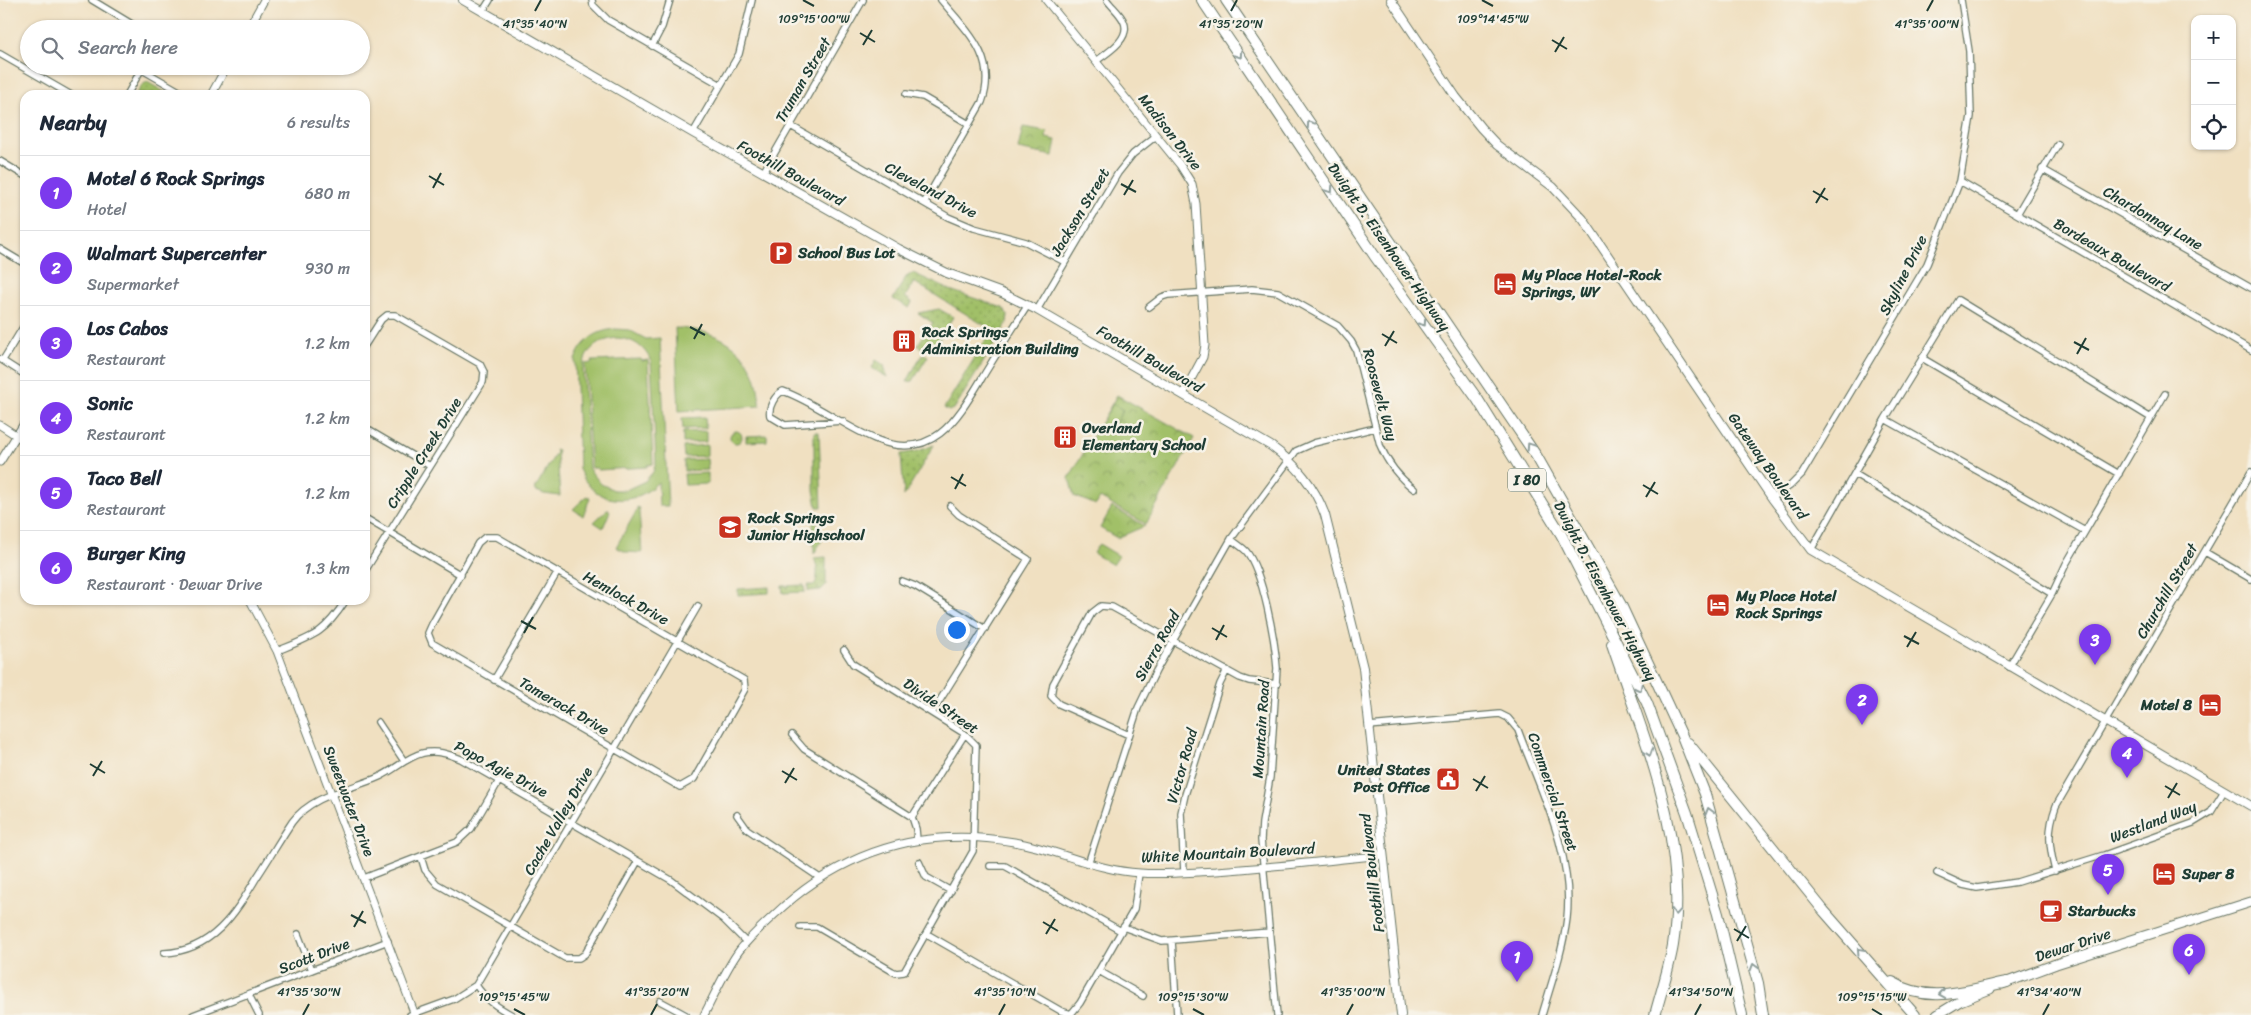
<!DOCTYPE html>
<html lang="en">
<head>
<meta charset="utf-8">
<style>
	:root { --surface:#fff; --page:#f2f2f3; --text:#1f2937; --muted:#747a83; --line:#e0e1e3; --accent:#7c3aed }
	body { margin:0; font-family:Sriracha,sans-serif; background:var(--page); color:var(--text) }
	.controls { position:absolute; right:15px; top:15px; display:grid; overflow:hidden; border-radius:10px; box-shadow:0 1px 4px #0004 }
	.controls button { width:45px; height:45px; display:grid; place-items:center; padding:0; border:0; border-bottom:1px solid var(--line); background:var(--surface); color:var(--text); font:25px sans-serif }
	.you { position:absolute; left:956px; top:629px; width:18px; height:18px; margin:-12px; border:4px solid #fff; border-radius:50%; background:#1a73e8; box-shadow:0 0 0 8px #1a73e833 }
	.badge { display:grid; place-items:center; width:32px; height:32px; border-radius:50%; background:var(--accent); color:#fff; font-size:16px; font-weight:700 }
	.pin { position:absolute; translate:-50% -41px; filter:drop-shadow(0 1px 2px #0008) }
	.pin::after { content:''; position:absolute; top:26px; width:18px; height:15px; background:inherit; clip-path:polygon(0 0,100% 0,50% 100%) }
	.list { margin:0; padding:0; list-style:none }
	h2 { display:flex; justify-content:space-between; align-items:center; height:65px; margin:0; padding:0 20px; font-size:21px }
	h2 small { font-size:16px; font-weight:400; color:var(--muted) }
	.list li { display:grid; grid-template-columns:32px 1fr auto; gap:15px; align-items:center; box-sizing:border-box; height:75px; padding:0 20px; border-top:1px solid var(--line) }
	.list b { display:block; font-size:19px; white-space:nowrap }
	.list p { margin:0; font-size:16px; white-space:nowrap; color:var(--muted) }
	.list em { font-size:16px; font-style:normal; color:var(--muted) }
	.icon { flex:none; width:28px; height:28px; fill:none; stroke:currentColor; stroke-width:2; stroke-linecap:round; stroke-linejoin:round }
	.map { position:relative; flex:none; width:2251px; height:1015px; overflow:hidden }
	.search { position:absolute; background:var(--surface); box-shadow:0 1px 4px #0004; left:20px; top:20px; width:350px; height:55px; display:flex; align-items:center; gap:12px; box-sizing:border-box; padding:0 18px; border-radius:28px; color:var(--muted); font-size:19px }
	.panel { position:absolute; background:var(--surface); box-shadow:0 1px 4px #0004; left:20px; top:90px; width:350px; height:515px; border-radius:15px }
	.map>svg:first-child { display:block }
</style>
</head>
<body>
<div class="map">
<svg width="2251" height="1015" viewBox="0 0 2251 1015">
	<defs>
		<pattern id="grass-dots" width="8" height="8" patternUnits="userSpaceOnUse" patternTransform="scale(1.25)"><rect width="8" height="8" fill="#a1c068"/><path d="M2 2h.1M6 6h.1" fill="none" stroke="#839d56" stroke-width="1.8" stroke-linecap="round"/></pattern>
		<pattern id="park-crowns" width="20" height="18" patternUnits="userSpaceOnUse" patternTransform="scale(1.25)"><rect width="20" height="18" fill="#a1c068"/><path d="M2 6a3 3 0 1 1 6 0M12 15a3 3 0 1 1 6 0" fill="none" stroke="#839d56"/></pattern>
	</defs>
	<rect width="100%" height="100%" fill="#f7f3e8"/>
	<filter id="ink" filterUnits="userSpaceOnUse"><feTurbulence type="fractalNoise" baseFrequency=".02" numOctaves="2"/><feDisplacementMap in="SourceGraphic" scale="10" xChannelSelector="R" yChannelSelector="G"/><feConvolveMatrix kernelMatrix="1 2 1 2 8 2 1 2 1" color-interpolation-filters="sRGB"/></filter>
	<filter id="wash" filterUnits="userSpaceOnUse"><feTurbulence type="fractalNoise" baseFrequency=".0096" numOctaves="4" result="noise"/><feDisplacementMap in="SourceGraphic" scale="20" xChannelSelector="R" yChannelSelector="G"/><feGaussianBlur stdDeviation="1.12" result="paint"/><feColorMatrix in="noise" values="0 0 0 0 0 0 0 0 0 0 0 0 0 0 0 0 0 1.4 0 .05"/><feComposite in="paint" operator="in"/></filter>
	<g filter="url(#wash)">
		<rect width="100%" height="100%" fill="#f0e0c1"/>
		<path fill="url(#grass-dots)" stroke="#607e4e" d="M147,82L149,83L170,95H136L142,85Z
			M913,273L950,290L1003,308L1008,315L1007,323L1000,335L914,282L905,297L912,302L909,308L893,299L906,277Z
			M939,309L953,317L933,349L926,350L917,345L933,323L918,313Z
			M988,336L996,341L994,345L954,409L949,411L944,408Z
			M924,354L928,356L913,381L907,382L918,361Z
			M876,360L884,365L887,377L872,368Z
			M730 437a6 6 0 1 1 12 0a6 6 0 1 1-12 0Z
			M814,432H819L822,507H817L814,490Z
			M767,435V441L746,442V436Z
			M934,445L904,496L901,454L918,451Z
			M813,518H815L822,540L814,554Z
			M826,557V585L821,590L808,591V585H815C818,576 818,567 814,558Z
			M804,585L805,592L783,593L782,586Z
			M769,587V593L738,595V589Z"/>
		<path fill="url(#park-crowns)" stroke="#607e4e" d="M1023,127L1047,131L1046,138L1056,140L1053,156L1018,149Z
			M1117,395L1194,438L1146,524L1100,498L1096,505L1074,496L1069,478Z
			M1112,507L1145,526L1117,538L1100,528Z"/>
		<path fill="#a1c068" stroke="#607e4e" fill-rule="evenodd" d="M675,328C725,330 758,353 760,406L679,411Z
			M615,329L629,330L646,339L660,338L668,506H659L658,482C633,509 593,505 579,469L575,360C582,341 595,331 615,329ZM617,338C633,339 644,346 651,361L656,462L653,472L645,481L626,490H614L601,484L589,469L583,370C584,350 598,340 617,338Z
			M641,359L642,361L648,360L653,464L647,465V467L598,470L597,468H591L585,364L592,363V361Z
			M1113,404L1123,410L1110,432L1099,426Z
			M705,417L706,428L683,429L682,418Z
			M706,431V442L683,443V432Z
			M707,445V456L684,457L683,447Z
			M555,449L558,450L557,453L560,496L544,494L534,490L556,453Z
			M707,459L708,470L684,471V460Z
			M708,473V484L685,485L684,474Z
			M587,496L590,498L583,516L573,509Z
			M637,507L640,508L639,511L642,553L626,552L616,547L637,510Z
			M608,509L610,511L603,528L594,522Z
			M1099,544L1119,556L1113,565L1093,553Z"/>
	</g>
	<g filter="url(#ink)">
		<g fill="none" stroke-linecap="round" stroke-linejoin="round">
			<g stroke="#687665" stroke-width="8">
				<path id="minor" d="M92,0L140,29
					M592,0L593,5L608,20L721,85
					M483,11L490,0
					M652,46L662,27L670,0
					M0,54L71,95
					M1096,61C1107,53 1131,39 1124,22C1121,14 1112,7 1107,0
					M141,69L186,95
					M906,94L923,97L969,124
					M127,95L142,68
					M791,126L948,217L974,228L1026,242L1065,262
					M693,133L739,54L752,0
					M0,161L25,176
					M2042,169L2251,288
					M763,173L863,0
					M1960,181L2251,350
					M924,203L982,102C998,58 967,31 941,0
					M2017,214L2058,144
					M0,249L25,264
					M1149,307L1162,297L1168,295L1252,289L1278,292L1338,326L1351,341L1356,350L1380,445C1388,464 1398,477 1414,489
					M1037,310L1118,173L1133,154L1156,136
					M365,345L381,320L387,315H395L480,364L484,372L483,382L365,571
					M1922,358L2119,474
					M0,359L25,375
					M3,360L25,324
					M1885,419L2085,531
					M843,421L785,425L770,416C768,407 775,395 783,391C816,403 843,426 875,439C934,464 959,416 985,373C999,350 1013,328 1028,305
					M365,428L430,466
					M1855,474L2052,594
					M1772,498L1790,486L1802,474L1927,264L1960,181L1971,116L1969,51L1961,0
					M365,518L461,575
					M485,537H497L744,680L745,689L694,779L680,787L432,643L428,633L432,624L478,543Z
					M1231,539C1235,543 1241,546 1246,551C1263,571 1275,641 1277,668L1270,777L1262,823L1261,840L1277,1015
					M1811,550L1885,419L1958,300L2151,418
					M2205,552L2251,579
					M902,581L915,586L985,629
					M277,651C314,636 324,634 346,600
					M2009,667L2052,594L2066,564L2165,394
					M494,680L557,573
					M932,713L1028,559L959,515L950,506
					M378,722L404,761
					M1369,726L1500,714L1508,718L1518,730C1540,790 1574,853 1567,918C1563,951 1551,984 1542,1015
					M792,735L804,749L912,817L916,829L917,840
					M1129,735L1059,704L1051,696L1053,684L1092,613L1101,606L1112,607L1240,678L1249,681L1277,684
					M737,815L747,829L820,878
					M912,817L965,734
					M421,857L425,870L437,884L565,958H579L585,954L638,861
					M919,862L926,877L951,891
					M1088,864L1138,708L1156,671L1231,539L1296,451L1314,443L1375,428
					M990,866H1005L1121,931
					M2055,871C2049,845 2047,831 2056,806L2251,472
					M1184,872L1181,813L1185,795L1220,684L1227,670
					M1937,873L1963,885L1977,888L2017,882L2104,855L2193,823L2211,812L2224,791
					M364,878L457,842L471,829L499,781
					M800,927H817L892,971L896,973L904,972L973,851L976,745L965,734L853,664L844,650
					M1123,927L1162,941L1270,932
					M298,934L312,970
					M927,934L1061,1011L1071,1014L1080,1003L1134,909L1139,873
					M1172,941L1177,1015
					M164,953C212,951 235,914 257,877C269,859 280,840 292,822C312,795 349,790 379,777C395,770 406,757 423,753C437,750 448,754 461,759L671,880L723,919L746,942
					M1099,971L1143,996
					M476,985C485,999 497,1007 512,1015
					M249,995L259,1015
					M660,1001L686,1015
					M193,1015L388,941
					M410,1015L454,999L476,985L698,606"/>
			</g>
			<g stroke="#687665" stroke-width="9">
				<path id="tertiary" d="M1046,0L1180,165L1192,184L1196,204L1205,345L1203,357L1183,394
					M248,29L264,0
					M211,95L227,66
					M0,425L25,441
					M0,462L25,422
					M250,600L277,651L415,1015
					M704,1015C715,994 725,970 739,951C749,938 761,927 773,916C841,851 922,826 1014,842C1057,849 1096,871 1140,873C1165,875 1191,872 1216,871C1272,867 1327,861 1383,855"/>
			</g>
			<g stroke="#687665" stroke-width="10">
				<path id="secondary" d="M463,0L693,133L899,249L947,273L1002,293L1037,310L1271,446C1297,465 1314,485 1325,515L1363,668L1401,1015
					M1391,0L1456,97L1481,128L1497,145L1553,187L1583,219L1772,498L1811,550L2251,806"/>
			</g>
			<g stroke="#687665" stroke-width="11">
				<path id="primary" d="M2002,984L2056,964L2251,902
					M1937,1015L1960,1001L1990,989"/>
			</g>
			<g stroke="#687665" stroke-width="12">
				<path id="motorway" d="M1202,0L1374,255L1478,400L1561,534L1647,703L1687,813L1718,914L1742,1015
					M1226,0L1537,457L1621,605L1682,736L1705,794L1758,983L1763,1015
					M1612,644C1645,742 1689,840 1673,945C1669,969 1661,992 1655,1015
					M1688,743L1824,911L1915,1015
					M1892,982C1930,1005 1966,990 2007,982"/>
			</g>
			<use href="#minor" stroke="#fff" stroke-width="5.5"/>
			<use href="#tertiary" stroke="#fff" stroke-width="7"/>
			<use href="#secondary" stroke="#fff" stroke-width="8"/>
			<use href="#primary" stroke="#fff" stroke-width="9"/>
			<use href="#motorway" stroke="#fff" stroke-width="10"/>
		</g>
		<defs><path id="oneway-chevron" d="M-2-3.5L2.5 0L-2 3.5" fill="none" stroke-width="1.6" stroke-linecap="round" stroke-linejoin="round" transform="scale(1.25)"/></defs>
		<g stroke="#8f9e9a">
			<use href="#oneway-chevron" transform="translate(1239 55) rotate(56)"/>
			<use href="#oneway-chevron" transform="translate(1310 124) rotate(-124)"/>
			<use href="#oneway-chevron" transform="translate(1330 190) rotate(56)"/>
			<use href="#oneway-chevron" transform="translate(1423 323) rotate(55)"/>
			<use href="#oneway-chevron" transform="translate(1530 446) rotate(-124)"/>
			<use href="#oneway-chevron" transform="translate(1639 688) rotate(63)"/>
			<use href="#oneway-chevron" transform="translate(1649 753) rotate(71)"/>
			<use href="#oneway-chevron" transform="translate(1709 811) rotate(-106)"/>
			<use href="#oneway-chevron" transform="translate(1676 912) rotate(95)"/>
			<use href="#oneway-chevron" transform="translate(1860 951) rotate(-132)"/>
			<use href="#oneway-chevron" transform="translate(1754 967) rotate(-106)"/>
			<use href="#oneway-chevron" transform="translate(1942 994) rotate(171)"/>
		</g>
	</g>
	<path fill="none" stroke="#1f3d34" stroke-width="2" d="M803,0L814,6M1482,0L1493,6M535,11L541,0M1231,11L1237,0M1927,11L1933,0M860,33L875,42M1552,40L1567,49M863,45L872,30M1555,52L1564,37M429,176L444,185M1121,184L1136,192M433,188L441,173M1813,191L1828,200M1124,195L1133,180M1816,203L1825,188M690,327L705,335M1382,334L1397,343M694,339L702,324M2074,342L2089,350M1385,346L1394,331M2077,354L2086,338M951,477L966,486M1643,485L1658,494M955,489L963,474M1646,497L1655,482M521,621L536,629M1212,628L1227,637M524,633L533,617M1904,636L1919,644M1216,640L1224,625M1907,647L1916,632M90,764L105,773M782,771L797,780M93,776L102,761M1473,779L1488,788M785,783L794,768M2165,786L2180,795M1476,791L1485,776M2168,798L2177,783M351,915L366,923M1043,922L1058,931M354,927L363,911M1734,929L1749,938M1046,934L1055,919M1737,941L1746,926M514,1009L525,1015M1193,1009L1204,1015M1872,1009L1882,1015M303,1015L309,1004M651,1015L657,1004M999,1015L1005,1004M1347,1015L1353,1004M1695,1015L1701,1004M2043,1015L2049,1004"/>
	<defs>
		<g id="parking-square" transform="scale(1.25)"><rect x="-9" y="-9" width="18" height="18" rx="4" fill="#c8321e" stroke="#f7f3e8"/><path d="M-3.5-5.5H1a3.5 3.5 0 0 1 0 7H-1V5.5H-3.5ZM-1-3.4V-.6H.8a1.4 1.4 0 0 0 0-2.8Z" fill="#fff"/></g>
		<g id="hotel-square" transform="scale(1.25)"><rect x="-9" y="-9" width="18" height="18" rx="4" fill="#c8321e" stroke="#f7f3e8"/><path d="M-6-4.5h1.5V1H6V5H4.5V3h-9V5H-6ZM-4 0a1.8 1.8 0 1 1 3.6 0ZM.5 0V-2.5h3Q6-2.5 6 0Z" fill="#fff"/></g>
		<g id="building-square" transform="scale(1.25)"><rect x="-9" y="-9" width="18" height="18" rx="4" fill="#c8321e" stroke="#f7f3e8"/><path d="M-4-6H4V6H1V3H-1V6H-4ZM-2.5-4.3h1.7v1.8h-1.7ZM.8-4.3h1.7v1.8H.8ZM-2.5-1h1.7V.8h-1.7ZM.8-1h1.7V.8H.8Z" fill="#fff"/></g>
		<g id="school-square" transform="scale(1.25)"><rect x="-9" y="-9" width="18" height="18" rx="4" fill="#c8321e" stroke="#f7f3e8"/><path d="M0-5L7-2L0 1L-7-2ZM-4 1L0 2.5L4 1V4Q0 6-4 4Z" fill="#fff"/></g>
		<g id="civic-square" transform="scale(1.25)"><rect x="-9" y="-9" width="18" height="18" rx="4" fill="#c8321e" stroke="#f7f3e8"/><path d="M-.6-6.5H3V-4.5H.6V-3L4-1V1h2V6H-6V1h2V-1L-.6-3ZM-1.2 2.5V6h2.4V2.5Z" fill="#fff"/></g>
		<g id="cafe-square" transform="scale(1.25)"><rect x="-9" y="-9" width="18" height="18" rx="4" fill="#c8321e" stroke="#f7f3e8"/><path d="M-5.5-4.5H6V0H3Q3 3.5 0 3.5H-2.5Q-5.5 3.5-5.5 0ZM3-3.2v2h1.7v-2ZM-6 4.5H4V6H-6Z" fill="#fff"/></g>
	</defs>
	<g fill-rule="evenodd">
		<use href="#parking-square" x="781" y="253"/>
		<use href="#hotel-square" x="1505" y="284"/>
		<use href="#building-square" x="904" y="341"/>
		<use href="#building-square" x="1065" y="437"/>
		<use href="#school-square" x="730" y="527"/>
		<use href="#hotel-square" x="1718" y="605"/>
		<use href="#hotel-square" x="2210" y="705"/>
		<use href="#civic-square" x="1448" y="779"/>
		<use href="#hotel-square" x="2164" y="874"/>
		<use href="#cafe-square" x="2051" y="911"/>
	</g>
	<g text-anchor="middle" stroke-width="5" stroke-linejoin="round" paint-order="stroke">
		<rect fill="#f7f3e8" stroke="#60746a" stroke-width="1" x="1508" y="468.5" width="38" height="23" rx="4"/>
		<g font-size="14" font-weight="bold" fill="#1f3d34">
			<text x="1527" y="485">I 80</text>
		</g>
		<g font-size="15" fill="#1f3d34" stroke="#f7f3e8">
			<text transform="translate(803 80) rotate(-60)" y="5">Truman Street</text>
			<text transform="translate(1170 132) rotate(52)" y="5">Madison Drive</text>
			<text transform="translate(791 173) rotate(29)" y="5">Foothill Boulevard</text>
			<text transform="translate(931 190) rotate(28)" y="5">Cleveland Drive</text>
			<text transform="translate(1080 212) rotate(-59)" y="5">Jackson Street</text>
			<text transform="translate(2153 218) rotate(30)" y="5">Chardonnay Lane</text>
			<text transform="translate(1389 247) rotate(55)" y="5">Dwight D. Eisenhower Highway</text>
			<text transform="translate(2112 255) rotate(30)" y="5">Bordeaux Boulevard</text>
			<text transform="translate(1903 275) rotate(-63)" y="5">Skyline Drive</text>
			<text transform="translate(1150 359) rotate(30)" y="5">Foothill Boulevard</text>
			<text transform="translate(1380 395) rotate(75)" y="5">Roosevelt Way</text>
			<text transform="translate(424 453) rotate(-58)" y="5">Cripple Creek Drive</text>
			<text transform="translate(1768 466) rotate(55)" y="5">Gateway Boulevard</text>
			<text transform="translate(1605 591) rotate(62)" y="5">Dwight D. Eisenhower Highway</text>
			<text transform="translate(2167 591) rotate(-60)" y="5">Churchill Street</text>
			<text transform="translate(626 598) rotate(29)" y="5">Hemlock Drive</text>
			<text transform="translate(1157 646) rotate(-61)" y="5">Sierra Road</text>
			<text transform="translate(564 706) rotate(30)" y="5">Tamerack Drive</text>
			<text transform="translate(941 706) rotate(34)" y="5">Divide Street</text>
			<text transform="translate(1261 729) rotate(-86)" y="5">Mountain Road</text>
			<text transform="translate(1182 766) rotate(-74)" y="5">Victor Road</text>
			<text transform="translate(501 769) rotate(28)" y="5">Popo Agie Drive</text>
			<text transform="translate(1553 792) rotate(71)" y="5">Commercial Street</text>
			<text transform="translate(349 801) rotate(69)" y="5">Sweetwater Drive</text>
			<text transform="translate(558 821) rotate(-60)" y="5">Cache Valley Drive</text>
			<text transform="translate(2153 822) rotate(-21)" y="5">Westland Way</text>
			<text transform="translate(1228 853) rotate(-3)" y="5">White Mountain Boulevard</text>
			<text transform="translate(1372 873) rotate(-97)" y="5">Foothill Boulevard</text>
			<text transform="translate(2073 945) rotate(-18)" y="5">Dewar Drive</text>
			<text transform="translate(314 956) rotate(-21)" y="5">Scott Drive</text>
		</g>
		<g font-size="15" font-weight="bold" fill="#1f3d34" stroke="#f7f3e8" text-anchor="start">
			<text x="798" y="258">School Bus Lot</text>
			<text x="1522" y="280">My Place Hotel-Rock<tspan x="1522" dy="17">Springs, WY</tspan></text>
			<text x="922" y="337">Rock Springs<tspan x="922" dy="17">Administration Building</tspan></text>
			<text x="1082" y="433">Overland<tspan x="1082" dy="17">Elementary School</tspan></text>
			<text x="748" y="523">Rock Springs<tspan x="748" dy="17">Junior Highschool</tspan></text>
			<text x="1736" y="601">My Place Hotel<tspan x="1736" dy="17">Rock Springs</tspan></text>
			<text x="2192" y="710" text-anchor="end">Motel 8</text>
			<text x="1430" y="775" text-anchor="end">United States<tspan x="1430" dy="17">Post Office</tspan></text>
			<text x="2182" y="879">Super 8</text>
			<text x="2068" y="916">Starbucks</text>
		</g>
	</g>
	<g font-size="12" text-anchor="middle" fill="#1f3d34" stroke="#f7f3e8" stroke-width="5" stroke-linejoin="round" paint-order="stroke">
		<text x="814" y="23">109°15'00"W</text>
		<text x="1493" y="23">109°14'45"W</text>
		<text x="535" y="28">41°35'40"N</text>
		<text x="1231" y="28">41°35'20"N</text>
		<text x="1927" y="28">41°35'00"N</text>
		<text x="309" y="996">41°35'30"N</text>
		<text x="657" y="996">41°35'20"N</text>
		<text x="1005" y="996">41°35'10"N</text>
		<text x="1353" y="996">41°35'00"N</text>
		<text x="1701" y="996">41°34'50"N</text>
		<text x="2049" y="996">41°34'40"N</text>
		<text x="514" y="1001">109°15'45"W</text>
		<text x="1193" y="1001">109°15'30"W</text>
		<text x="1872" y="1001">109°15'15"W</text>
	</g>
</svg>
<div class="controls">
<button>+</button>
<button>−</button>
<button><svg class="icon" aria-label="locate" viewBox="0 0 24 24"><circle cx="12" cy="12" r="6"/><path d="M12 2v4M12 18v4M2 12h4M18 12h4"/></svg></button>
</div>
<div class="you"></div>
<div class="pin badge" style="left:1517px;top:982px">1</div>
<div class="pin badge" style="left:1862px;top:725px">2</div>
<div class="pin badge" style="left:2095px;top:665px">3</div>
<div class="pin badge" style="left:2127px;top:778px">4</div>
<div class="pin badge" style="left:2108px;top:895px">5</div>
<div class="pin badge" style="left:2189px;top:975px">6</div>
<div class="search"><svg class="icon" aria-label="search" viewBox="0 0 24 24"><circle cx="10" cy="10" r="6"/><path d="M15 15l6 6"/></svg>Search here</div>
<section class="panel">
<h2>Nearby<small>6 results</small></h2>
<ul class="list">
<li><span class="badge">1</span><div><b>Motel 6 Rock Springs</b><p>Hotel</p></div><em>680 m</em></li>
<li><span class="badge">2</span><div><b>Walmart Supercenter</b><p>Supermarket</p></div><em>930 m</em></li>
<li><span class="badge">3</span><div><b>Los Cabos</b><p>Restaurant</p></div><em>1.2 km</em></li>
<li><span class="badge">4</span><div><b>Sonic</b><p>Restaurant</p></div><em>1.2 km</em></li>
<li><span class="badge">5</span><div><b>Taco Bell</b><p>Restaurant</p></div><em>1.2 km</em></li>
<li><span class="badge">6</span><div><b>Burger King</b><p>Restaurant · Dewar Drive</p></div><em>1.3 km</em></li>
</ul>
</section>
</div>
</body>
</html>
